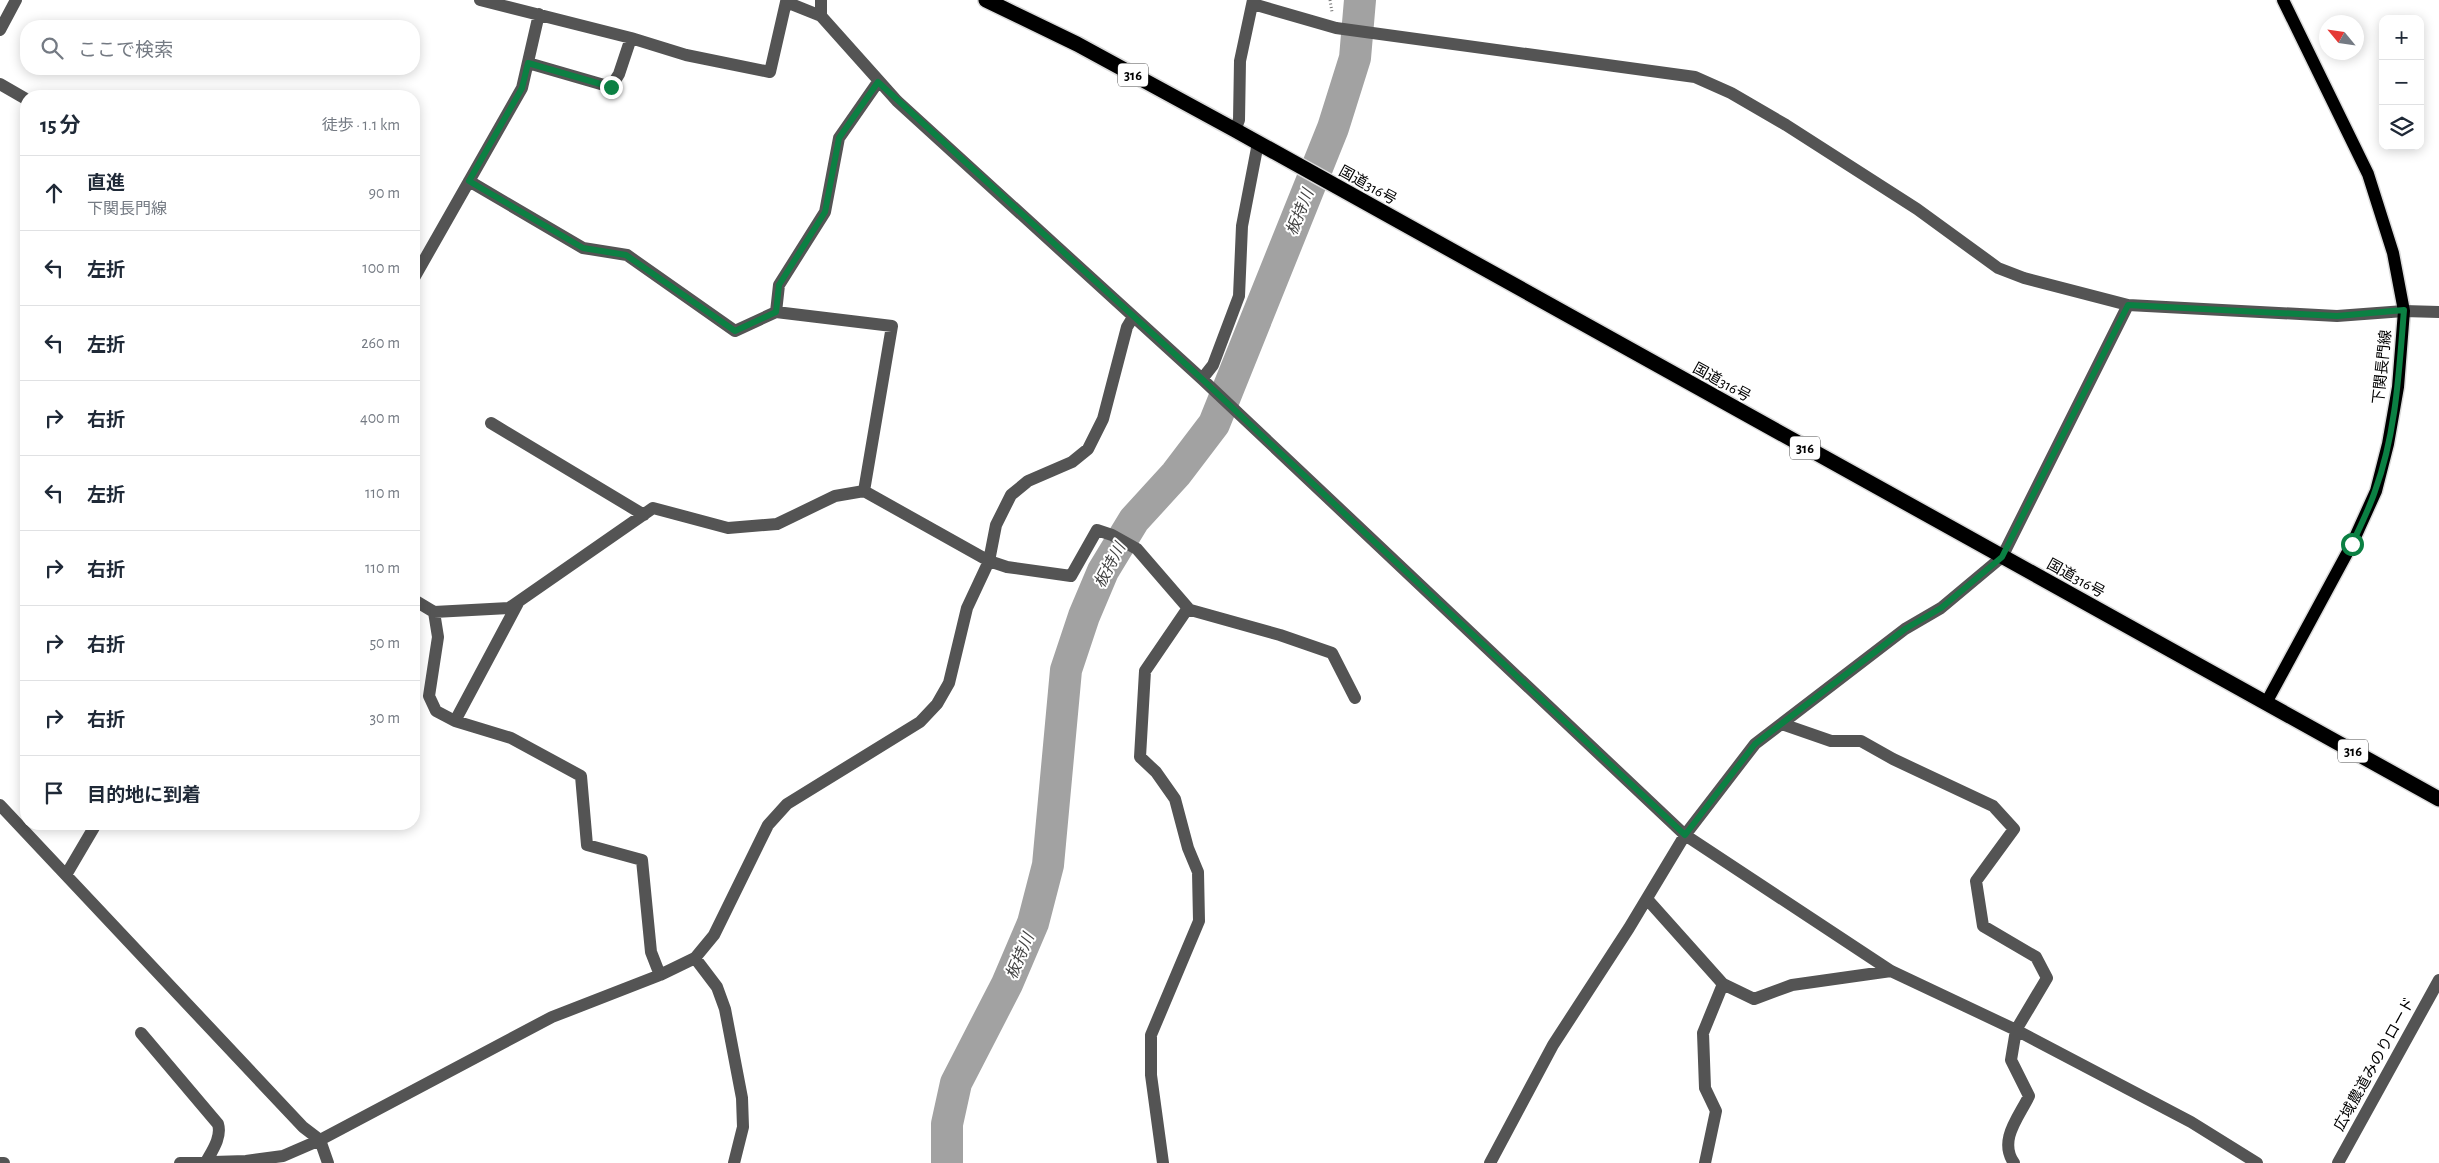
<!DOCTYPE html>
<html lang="ja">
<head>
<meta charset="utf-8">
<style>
	:root { --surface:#fff; --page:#f2f2f3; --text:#1f2937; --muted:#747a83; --line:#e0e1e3 }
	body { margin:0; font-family:"Alegreya Sans","Noto Sans JP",sans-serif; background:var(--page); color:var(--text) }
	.controls { position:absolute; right:15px; top:15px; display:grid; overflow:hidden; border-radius:10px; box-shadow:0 2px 12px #0003 }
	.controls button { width:45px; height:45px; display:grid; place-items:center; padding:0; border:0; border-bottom:1px solid var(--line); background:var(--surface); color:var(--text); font:25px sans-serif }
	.compass { position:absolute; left:2319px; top:15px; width:45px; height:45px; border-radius:50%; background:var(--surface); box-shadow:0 2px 12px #0003; rotate:299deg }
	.stop { position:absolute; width:15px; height:15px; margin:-11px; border:4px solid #0b8043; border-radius:50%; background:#fff }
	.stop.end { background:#0b8043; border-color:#fff; box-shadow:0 1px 5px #0008 }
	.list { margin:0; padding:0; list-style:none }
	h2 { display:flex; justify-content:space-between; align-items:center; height:65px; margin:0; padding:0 20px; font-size:21px }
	h2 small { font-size:16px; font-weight:400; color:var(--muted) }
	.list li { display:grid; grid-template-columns:32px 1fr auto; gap:15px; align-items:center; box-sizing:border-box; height:75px; padding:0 20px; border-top:1px solid var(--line) }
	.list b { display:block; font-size:19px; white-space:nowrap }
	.list p { margin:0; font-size:16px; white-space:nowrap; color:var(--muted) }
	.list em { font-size:16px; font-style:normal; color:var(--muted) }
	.icon { flex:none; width:28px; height:28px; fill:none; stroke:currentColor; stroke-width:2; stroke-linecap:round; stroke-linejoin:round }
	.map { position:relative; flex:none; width:2439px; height:1163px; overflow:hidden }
	.search { position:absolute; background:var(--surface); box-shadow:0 2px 12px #0003; left:20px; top:20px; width:400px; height:55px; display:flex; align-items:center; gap:12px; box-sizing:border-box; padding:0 18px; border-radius:20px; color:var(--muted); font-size:19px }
	.panel { position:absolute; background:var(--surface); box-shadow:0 2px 12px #0003; left:20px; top:90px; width:400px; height:740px; border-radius:20px }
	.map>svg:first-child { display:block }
</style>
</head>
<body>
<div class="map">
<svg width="2439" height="1163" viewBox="0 0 2439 1163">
	<rect width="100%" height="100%" fill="#fff"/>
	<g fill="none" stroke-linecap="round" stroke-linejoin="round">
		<path stroke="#a2a2a2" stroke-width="32" d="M947,1163V1124L956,1083L1007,984L1033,923L1048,865L1066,670L1084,616L1103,571L1134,520L1176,474L1214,424L1333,128L1355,58L1360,0"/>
		<g stroke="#dbdbdb" stroke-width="15">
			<path id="major" d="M2266,703L2352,544L2376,491L2388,444L2398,387L2404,311L2393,253L2368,174L2283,0"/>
		</g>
		<g stroke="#dbdbdb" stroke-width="18">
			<path id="highway" d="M986,0L1077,44L1235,130L2439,799"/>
		</g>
		<path stroke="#767676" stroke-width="3" stroke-dasharray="1 2.5" stroke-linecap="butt" d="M1330,0L1332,12"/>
		<path stroke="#545454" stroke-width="12" d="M480,0L631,38L686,55L770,72L786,2L821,16
			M821,0V16L897,101L1202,379L1685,835L1891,971L2016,1030L2191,1122L2257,1163
			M1253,4L1336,28L1695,77L1731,93L1786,125L1917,209L1998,268L2024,278L2128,305L2337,316L2404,311L2439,312
			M0,30L16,0
			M528,63L611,87L619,74L631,38
			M0,84L26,99
			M1235,130L1239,120L1240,61L1253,0
			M469,181L583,248L627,255L735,331L776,312L892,326L864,491
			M414,278L522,88L539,14
			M776,312L779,285L825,212L839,138L878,82
			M1202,379L1213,365L1239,296L1242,226L1258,143
			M491,423L644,515
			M414,600L434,612L509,608L653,508L728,528L777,524L835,496L864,491L989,561L1007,567L1071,576L1097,530L1112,535L1137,549L1188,608L1145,671L1140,757L1156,772L1175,799L1188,848L1198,872L1199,921L1151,1035V1075L1163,1163
			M1187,609L1280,635L1332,653L1355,698
			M434,612L438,637L429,696L436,711L455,721L511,738L581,776L587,845L642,860L651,952L660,975
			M455,721L518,603
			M1782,724L1831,741H1861L1893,759L1993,806L2014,829L1976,881L1983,926L2036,957L2047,978L2016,1030L2011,1060L2029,1096C2019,1117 1998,1140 2014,1163
			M0,805L303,1127L320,1140L328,1163
			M66,875L96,824
			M1647,899L1723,984L1754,999L1792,985L1891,971
			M695,958L717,987L725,1009L742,1098L743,1127L734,1163
			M141,1033L218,1124C222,1137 212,1151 206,1162
			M0,1163H4
			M180,1163L246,1161L283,1156L320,1140L552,1017L660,975L695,958L714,935L768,825L787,804L920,722L937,704L949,683L967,608L989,561L996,525L1011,495L1028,481L1072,462L1088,449L1103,419L1127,327L1133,317
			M1490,1163L1553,1045L1629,928L1685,835L1755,744L1905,629L1941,608L2002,557L2128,305
			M1705,1163L1716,1111L1705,1088L1703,1033L1723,984
			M2338,1163L2439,980"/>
		<use href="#major" stroke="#000" stroke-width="12"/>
		<use href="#highway" stroke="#000" stroke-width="15"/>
	</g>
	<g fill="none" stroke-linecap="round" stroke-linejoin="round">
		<path stroke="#0b8043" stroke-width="6" d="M611,87L528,63L522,88L469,181L583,248L626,255L735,331L776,312L779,285L825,212L839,138L878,82L1202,379L1685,835L1755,744L1905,629L1941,608L2002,557L2128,305L2337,316L2404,310C2399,371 2396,434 2375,491C2369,509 2360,527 2352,544"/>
	</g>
	<g text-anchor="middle" stroke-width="4" stroke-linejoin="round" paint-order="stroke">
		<g fill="#fff" stroke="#4c4c4c" stroke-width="1">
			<rect x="1118" y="63.5" width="30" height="23" rx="4"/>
			<rect x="1790" y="436.5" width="30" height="23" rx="4"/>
			<rect x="2338" y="739.5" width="30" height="23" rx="4"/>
		</g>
		<g font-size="14" font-weight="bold" fill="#000">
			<text x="1133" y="80">316</text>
			<text x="1805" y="453">316</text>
			<text x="2353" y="756">316</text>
		</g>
		<g font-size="15" fill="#000" stroke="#fff">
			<text transform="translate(1368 185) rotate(29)" y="5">国道316号</text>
			<text transform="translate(2382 367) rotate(-84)" y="5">下関長門線</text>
			<text transform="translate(1722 382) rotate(29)" y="5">国道316号</text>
			<text transform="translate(2076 578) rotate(29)" y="5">国道316号</text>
			<text transform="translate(2374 1064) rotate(-61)" y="5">広域農道みのりロード</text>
		</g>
		<g font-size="16" font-style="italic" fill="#434343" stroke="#fff">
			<text transform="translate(1299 212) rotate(-68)" y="6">板持川</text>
			<text transform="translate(1109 565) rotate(-62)" y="6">板持川</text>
			<text transform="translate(1019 956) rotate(-67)" y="6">板持川</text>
		</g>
	</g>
</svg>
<div class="controls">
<button>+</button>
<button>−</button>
<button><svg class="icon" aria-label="layers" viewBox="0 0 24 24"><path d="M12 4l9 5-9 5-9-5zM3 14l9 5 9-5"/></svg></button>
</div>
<svg class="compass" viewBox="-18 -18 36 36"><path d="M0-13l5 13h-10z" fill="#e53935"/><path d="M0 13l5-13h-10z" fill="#747a83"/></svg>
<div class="stop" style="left:2352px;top:544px"></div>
<div class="stop end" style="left:611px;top:87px"></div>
<div class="search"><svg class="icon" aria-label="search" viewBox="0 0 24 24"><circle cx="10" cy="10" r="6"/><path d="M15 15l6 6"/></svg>ここで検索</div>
<section class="panel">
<h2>15 分<small>徒歩 · 1.1 km</small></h2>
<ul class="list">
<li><svg class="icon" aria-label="ahead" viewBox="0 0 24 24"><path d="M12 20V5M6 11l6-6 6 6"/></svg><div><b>直進</b><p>下関長門線</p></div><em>90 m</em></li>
<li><svg class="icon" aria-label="left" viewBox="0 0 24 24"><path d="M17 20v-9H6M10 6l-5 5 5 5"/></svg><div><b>左折</b></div><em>100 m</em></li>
<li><svg class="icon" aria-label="left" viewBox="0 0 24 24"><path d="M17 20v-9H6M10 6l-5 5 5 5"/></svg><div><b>左折</b></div><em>260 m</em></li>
<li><svg class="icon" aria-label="right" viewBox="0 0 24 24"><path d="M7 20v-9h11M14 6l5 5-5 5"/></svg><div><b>右折</b></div><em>400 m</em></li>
<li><svg class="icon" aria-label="left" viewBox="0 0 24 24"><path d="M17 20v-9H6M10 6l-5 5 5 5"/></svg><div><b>左折</b></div><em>110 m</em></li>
<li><svg class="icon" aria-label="right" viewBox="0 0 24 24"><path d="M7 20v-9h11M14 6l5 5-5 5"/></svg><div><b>右折</b></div><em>110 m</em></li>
<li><svg class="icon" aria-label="right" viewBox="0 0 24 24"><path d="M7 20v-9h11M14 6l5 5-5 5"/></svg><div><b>右折</b></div><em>50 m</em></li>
<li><svg class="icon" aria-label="right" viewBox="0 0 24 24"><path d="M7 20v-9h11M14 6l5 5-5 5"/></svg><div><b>右折</b></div><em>30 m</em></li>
<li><svg class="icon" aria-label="arrive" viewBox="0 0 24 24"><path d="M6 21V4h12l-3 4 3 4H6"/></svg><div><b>目的地に到着</b></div></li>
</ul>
</section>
</div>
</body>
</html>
